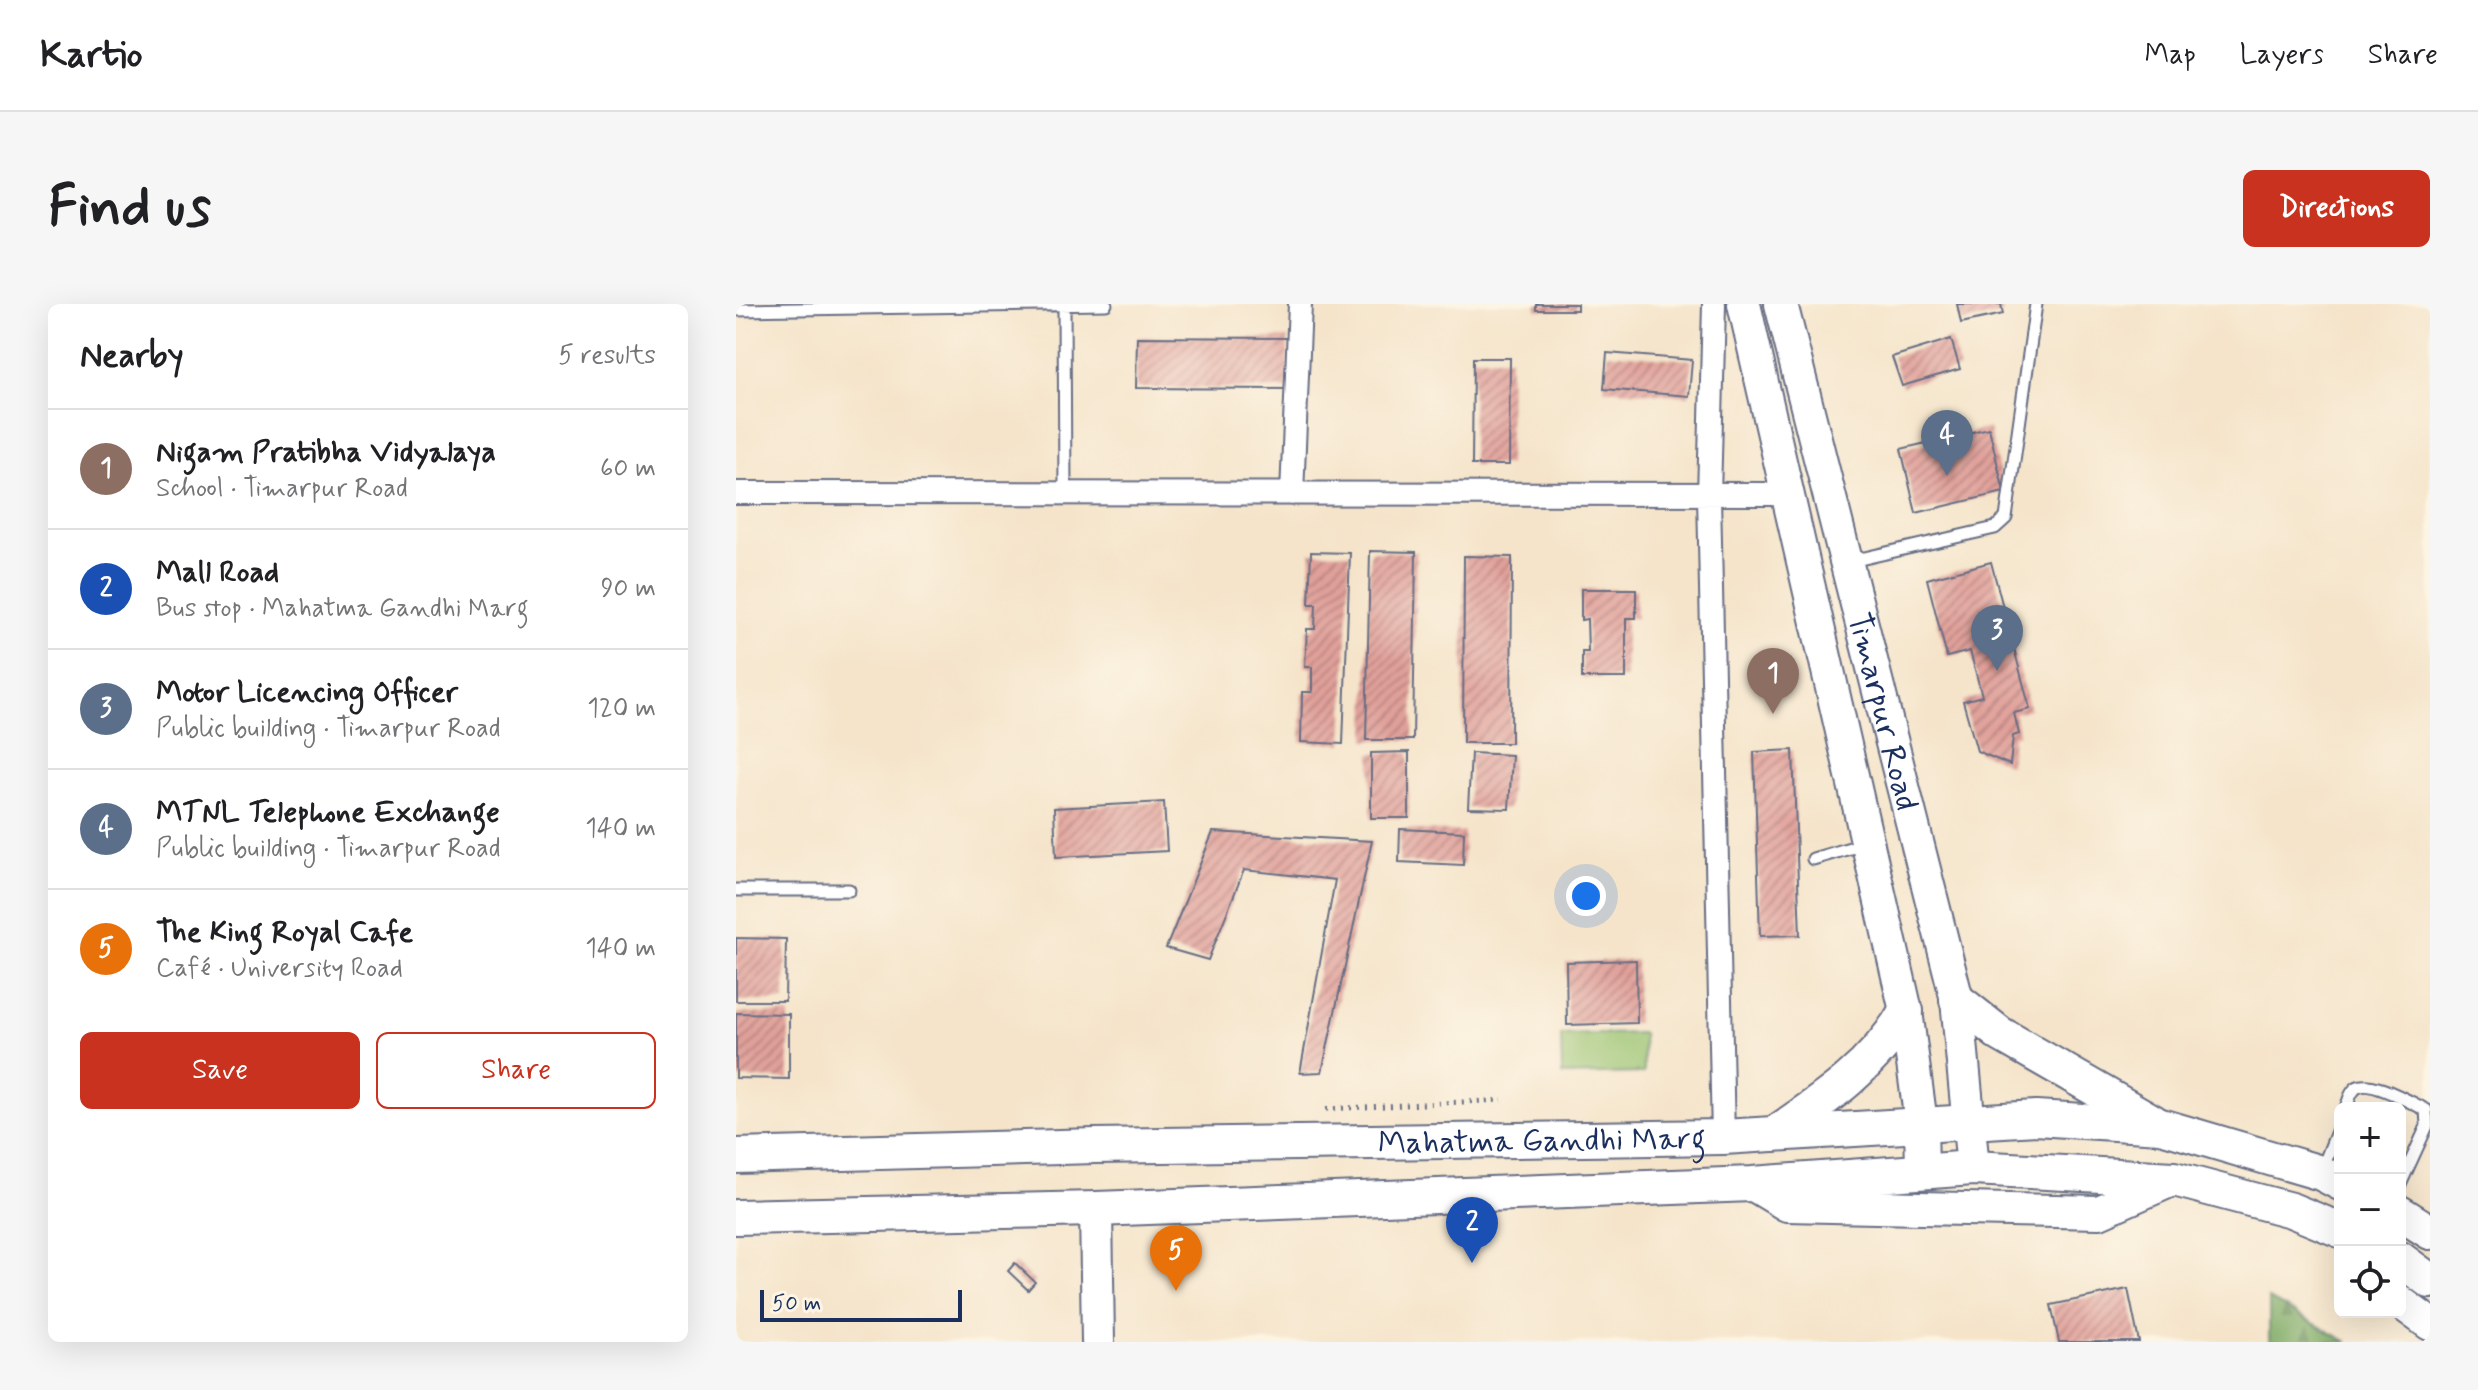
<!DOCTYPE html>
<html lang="en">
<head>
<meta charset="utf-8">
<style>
	:root { --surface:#fff; --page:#f6f6f6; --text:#202124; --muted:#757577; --line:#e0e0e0; --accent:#c8321e }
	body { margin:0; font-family:Mynerve,sans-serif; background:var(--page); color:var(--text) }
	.controls { position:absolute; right:24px; bottom:24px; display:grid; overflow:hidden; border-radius:12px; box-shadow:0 8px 32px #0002 }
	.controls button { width:72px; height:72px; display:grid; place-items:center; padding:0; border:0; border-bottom:2px solid var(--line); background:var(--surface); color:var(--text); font:40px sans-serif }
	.scale { position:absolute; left:24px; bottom:20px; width:202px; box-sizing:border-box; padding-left:8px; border:4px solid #1b2f5e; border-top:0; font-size:22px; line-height:28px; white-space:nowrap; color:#1b2f5e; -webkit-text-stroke:6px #fcf5e5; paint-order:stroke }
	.you { position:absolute; left:850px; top:592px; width:28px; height:28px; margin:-20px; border:6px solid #fff; border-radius:50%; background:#1a73e8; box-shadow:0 0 0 12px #1a73e833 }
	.badge { display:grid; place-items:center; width:52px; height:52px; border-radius:50%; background:var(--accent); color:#fff; font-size:26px; font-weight:700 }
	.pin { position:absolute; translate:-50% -66px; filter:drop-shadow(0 2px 4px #0008) }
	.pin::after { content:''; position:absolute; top:42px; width:28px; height:24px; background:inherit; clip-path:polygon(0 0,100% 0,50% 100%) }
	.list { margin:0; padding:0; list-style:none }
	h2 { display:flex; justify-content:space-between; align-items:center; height:104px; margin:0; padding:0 32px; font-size:34px }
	h2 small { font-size:26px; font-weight:400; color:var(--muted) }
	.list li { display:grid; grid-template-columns:52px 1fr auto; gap:24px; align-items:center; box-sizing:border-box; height:120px; padding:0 32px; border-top:2px solid var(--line) }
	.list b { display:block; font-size:30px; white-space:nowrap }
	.list p { margin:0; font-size:26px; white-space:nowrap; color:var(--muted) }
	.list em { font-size:26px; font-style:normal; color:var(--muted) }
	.actions { display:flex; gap:16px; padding:24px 32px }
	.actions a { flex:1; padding:18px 0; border:2px solid var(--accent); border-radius:12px; text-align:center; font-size:28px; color:var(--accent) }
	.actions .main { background:var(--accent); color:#fff }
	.icon { flex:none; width:44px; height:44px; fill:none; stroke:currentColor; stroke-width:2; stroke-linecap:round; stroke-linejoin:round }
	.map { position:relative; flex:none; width:1694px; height:1038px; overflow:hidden; border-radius:12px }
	header { display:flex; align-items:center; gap:48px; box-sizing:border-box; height:112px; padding:0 40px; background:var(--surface); border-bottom:2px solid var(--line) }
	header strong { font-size:38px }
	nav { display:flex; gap:44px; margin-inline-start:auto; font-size:28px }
	.intro { display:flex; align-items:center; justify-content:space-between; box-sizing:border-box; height:192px; padding:0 48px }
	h1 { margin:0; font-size:56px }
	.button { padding:20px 36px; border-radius:12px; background:var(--accent); color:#fff; font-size:28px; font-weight:700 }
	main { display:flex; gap:48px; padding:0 48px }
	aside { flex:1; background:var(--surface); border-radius:12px; box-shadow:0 8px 32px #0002 }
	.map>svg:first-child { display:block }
</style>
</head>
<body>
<header>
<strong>Kartio</strong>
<nav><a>Map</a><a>Layers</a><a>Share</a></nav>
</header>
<div class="intro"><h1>Find us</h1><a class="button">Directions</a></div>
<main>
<aside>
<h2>Nearby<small>5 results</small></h2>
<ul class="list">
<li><span class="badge" style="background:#8d6e63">1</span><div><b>Nigam Pratibha Vidyalaya</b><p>School · Timarpur Road</p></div><em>60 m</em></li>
<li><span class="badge" style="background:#1a4fb4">2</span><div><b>Mall Road</b><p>Bus stop · Mahatma Gandhi Marg</p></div><em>90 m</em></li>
<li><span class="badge" style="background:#5c6f8a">3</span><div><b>Motor Licencing Officer</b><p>Public building · Timarpur Road</p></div><em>120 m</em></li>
<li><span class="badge" style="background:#5c6f8a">4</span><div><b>MTNL Telephone Exchange</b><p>Public building · Timarpur Road</p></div><em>140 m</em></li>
<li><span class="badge" style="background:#e8710a">5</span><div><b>The King Royal Cafe</b><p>Café · University Road</p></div><em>140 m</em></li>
</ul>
<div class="actions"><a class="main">Save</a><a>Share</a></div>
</aside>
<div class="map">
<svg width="1694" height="1038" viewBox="0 0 1694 1038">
	<defs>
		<pattern id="forest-firs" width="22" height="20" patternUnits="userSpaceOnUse" patternTransform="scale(2)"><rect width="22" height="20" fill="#79a760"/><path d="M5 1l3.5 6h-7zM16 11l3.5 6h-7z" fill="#628852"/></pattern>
		<pattern id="building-hatch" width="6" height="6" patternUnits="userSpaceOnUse" patternTransform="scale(2)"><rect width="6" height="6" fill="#e1a09a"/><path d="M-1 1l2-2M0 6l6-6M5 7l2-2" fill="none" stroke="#b68381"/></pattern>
	</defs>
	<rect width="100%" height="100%" fill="#fcf5e5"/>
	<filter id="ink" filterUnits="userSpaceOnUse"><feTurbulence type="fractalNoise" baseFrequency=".0125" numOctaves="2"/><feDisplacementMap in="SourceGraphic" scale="16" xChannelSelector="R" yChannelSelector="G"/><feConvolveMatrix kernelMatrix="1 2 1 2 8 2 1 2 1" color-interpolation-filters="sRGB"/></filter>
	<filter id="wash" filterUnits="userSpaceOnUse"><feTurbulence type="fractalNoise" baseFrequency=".006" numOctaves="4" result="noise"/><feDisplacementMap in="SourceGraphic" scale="32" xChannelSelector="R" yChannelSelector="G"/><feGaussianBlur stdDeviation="1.8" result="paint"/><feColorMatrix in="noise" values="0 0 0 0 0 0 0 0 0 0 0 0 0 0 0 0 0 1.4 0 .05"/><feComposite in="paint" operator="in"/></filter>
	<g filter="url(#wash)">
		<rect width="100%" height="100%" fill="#f5e4ca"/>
		<path fill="#97c16d" stroke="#597866" stroke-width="2" d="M907,729L908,769L826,771L825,731Z"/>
		<path fill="url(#forest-firs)" stroke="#4a6b5f" stroke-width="2" d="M1533,995L1612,1038H1533Z"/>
		<g id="blocks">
			<path fill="url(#building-hatch)" d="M800,0H841V6H800Z
				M1221,0H1265L1267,10L1225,19Z
				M401,33L552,34L551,85L400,84Z
				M1215,35L1224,65L1166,82L1156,53Z
				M871,49L956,56L953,92L868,85Z
				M737,54H774L773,161H736Z
				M1253,124L1268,188L1180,209L1165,145Z
				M634,247L680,248L677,436H630Z
				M575,248L614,249L607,440L565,438L566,388H576V363H569L571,325H579L580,300H573Z
				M728,252L776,253L775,439H727Z
				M1255,258L1294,405L1278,409L1283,430L1277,432L1274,461L1241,447L1227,397L1246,392L1234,347L1211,353L1191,275Z
				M845,285H900V314H890V374H846V348H852L851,315L845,316Z
				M1057,446L1064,631L1024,632L1018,448Z
				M673,448V514H635V449Z
				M735,449L776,451L773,505L732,504Z
				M428,498L431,547L320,553L318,504Z
				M664,525L728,528L727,561L663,558Z
				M477,528L636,537L586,768L564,769L599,576L508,566L472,656L430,644Z
				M0,634L50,635L49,697H0Z
				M900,656L901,719L831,721L830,658Z
				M0,709L53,710V775L0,774Z
				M279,959L299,978L292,986L272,967Z
				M1392,985L1403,1038H1323L1315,1001Z"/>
		</g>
	</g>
	<g filter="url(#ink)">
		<use href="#blocks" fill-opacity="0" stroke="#676e84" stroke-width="2"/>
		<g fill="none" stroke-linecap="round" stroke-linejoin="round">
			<g stroke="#676e84" stroke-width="15">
				<path id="lane" d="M328,1L329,190
					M0,6L370,0
					M1111,258L1259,224L1270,214L1300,0
					M1077,555L1131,539
					M0,586H113
					M1610,804C1612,799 1614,790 1618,786C1629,771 1676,799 1690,806L1691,822L1664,881
					M1586,865L1604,820"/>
			</g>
			<g stroke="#676e84" stroke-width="26">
				<path id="street" d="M978,0L973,192L987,833
					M0,189L1051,190
					M556,190L564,0"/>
			</g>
			<g stroke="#676e84" stroke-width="36">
				<g id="secondary">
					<path d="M1008,0L1170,707L1185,819L1186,866"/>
					<path id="s1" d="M1045,0L1221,696L1237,864"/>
					<path d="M1016,880L1051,901L1363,908L1438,875"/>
					<path d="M360,905L362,1038"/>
					<path d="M1664,998L1694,1020"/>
				</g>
			</g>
			<g stroke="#676e84" stroke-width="38">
				<g id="primary">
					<path d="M1221,696L1264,730L1417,818"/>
					<path d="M1038,830C1090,795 1139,762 1170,707"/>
					<path id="s2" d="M0,852L359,842L987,833L1300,814L1425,822L1585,869L1604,879"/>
					<path d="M1664,909L1694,928"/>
					<path d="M0,913L360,905L1016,880L1237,864L1438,875L1555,906L1604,926"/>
					<path d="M1664,955L1694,977"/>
				</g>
			</g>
			<path stroke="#676e84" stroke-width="5" stroke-dasharray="2 6" stroke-linecap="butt" d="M590,805L766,796"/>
			<use href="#lane" stroke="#fff" stroke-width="11"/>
			<use href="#street" stroke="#fff" stroke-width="22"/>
			<use href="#secondary" stroke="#fff" stroke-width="32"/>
			<use href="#primary" stroke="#fff" stroke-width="34"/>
		</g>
	</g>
	<g text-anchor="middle" stroke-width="7" stroke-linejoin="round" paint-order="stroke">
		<g font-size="32" fill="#1b2f5e" stroke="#fcf5e5">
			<text dy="11" stroke="none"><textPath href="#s1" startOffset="420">Timarpur Road</textPath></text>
			<text dy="11" stroke="none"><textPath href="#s2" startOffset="806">Mahatma Gandhi Marg</textPath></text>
		</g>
	</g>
</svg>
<div class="controls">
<button>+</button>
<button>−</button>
<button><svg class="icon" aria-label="locate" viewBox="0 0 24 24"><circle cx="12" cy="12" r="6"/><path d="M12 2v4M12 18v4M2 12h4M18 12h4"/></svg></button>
</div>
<div class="scale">50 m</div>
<div class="you"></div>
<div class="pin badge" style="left:1037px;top:410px;background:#8d6e63">1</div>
<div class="pin badge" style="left:736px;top:959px;background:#1a4fb4">2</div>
<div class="pin badge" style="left:1261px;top:367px;background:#5c6f8a">3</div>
<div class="pin badge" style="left:1211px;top:172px;background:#5c6f8a">4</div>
<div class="pin badge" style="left:440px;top:987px;background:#e8710a">5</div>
</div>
</main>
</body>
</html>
